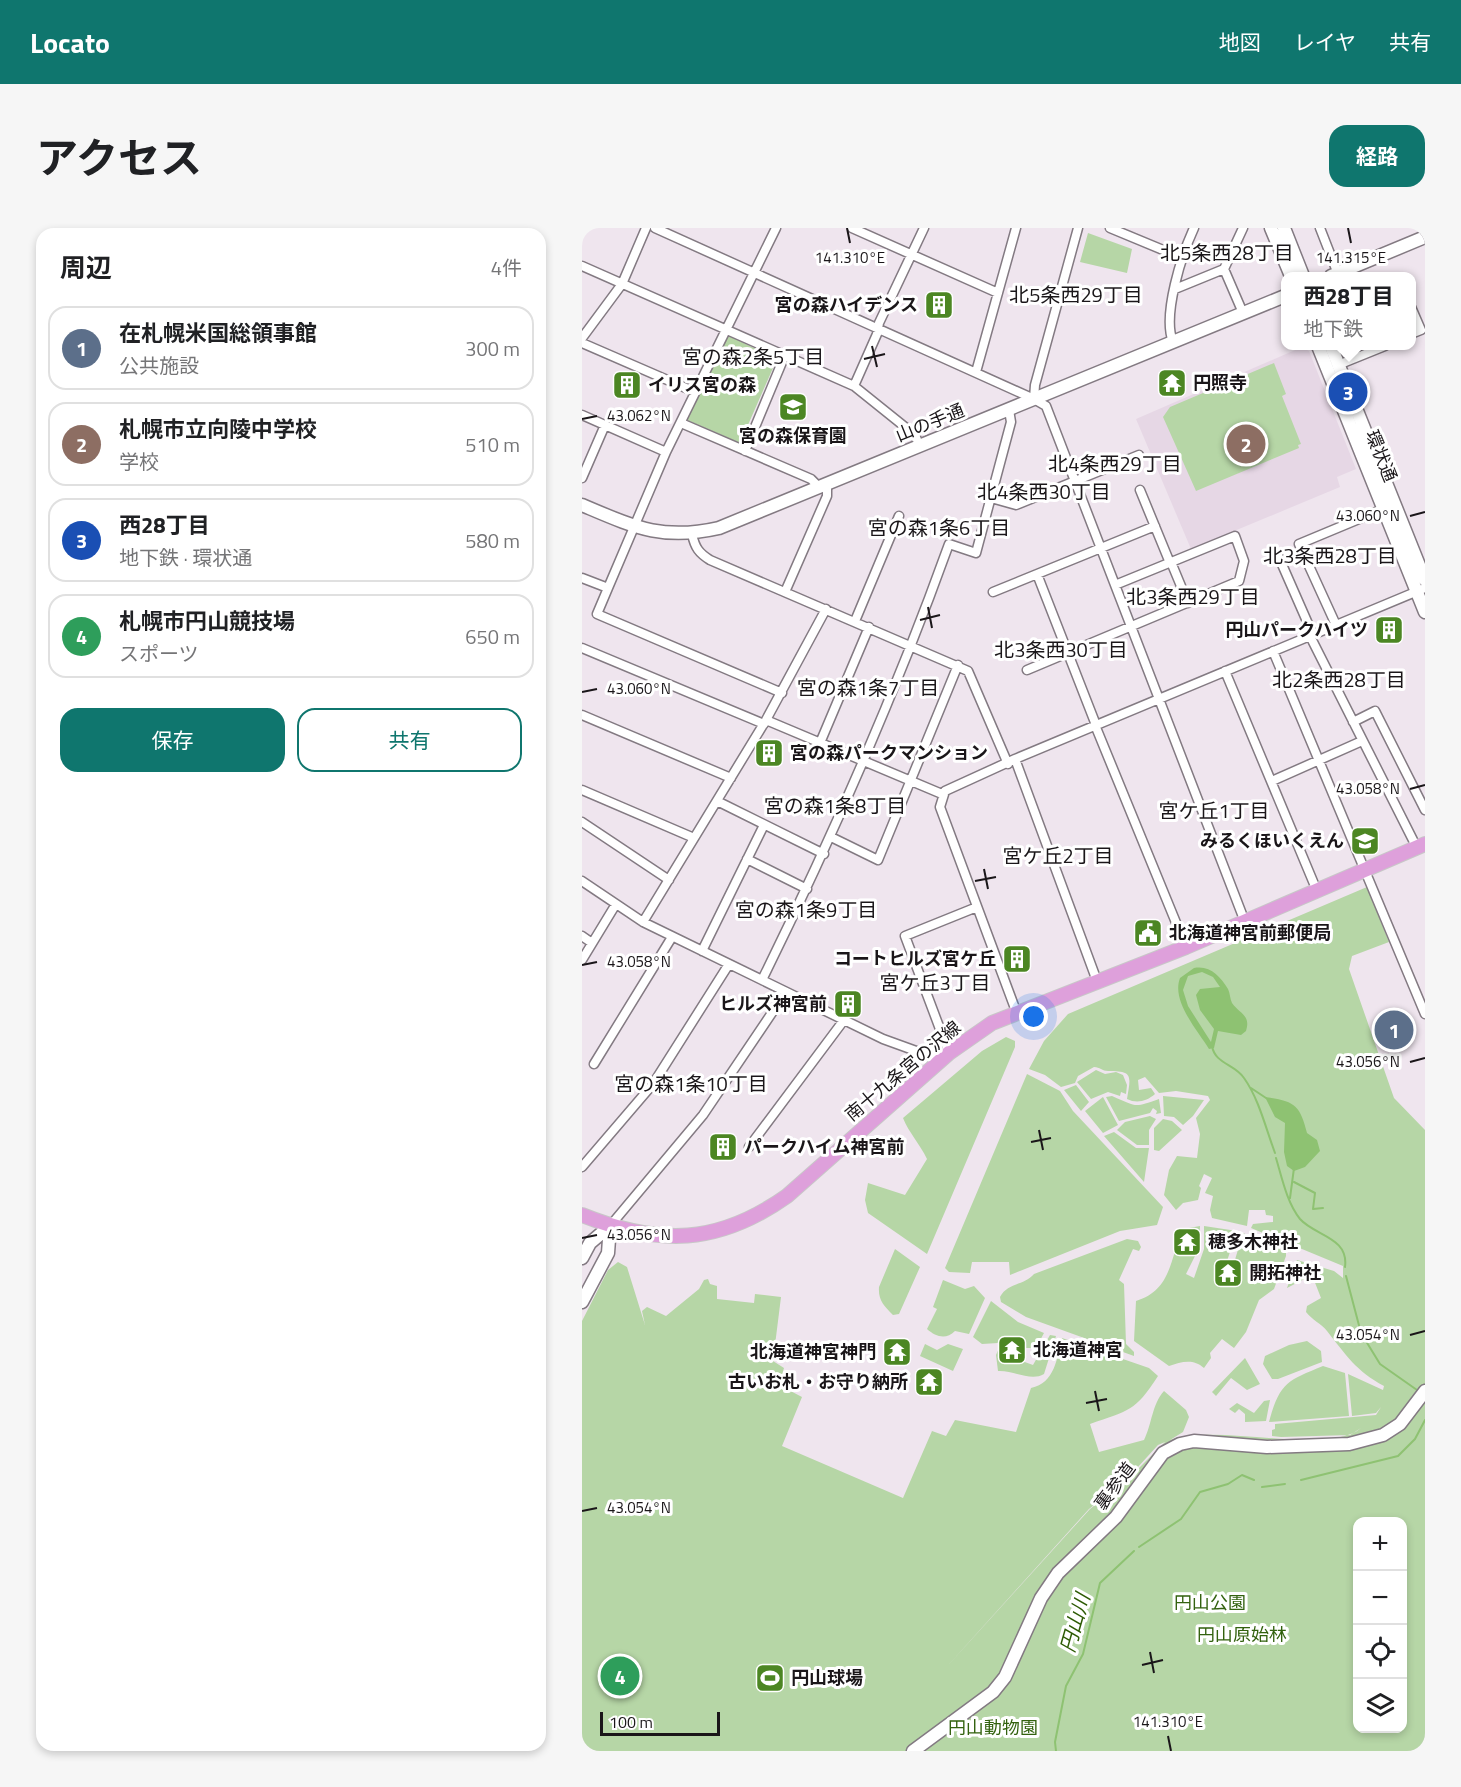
<!DOCTYPE html>
<html lang="ja">
<head>
<meta charset="utf-8">
<style>
	:root { --surface:#fff; --page:#f6f6f6; --text:#202124; --muted:#757577; --line:#e0e0e0; --accent:#0f766e }
	body { margin:0; font-family:"Titillium Web","Noto Sans JP",sans-serif; background:var(--page); color:var(--text) }
	.controls { position:absolute; right:18px; bottom:18px; display:grid; overflow:hidden; border-radius:12px; box-shadow:0 3px 9px #0003 }
	.controls button { width:54px; height:54px; display:grid; place-items:center; padding:0; border:0; border-bottom:2px solid var(--line); background:var(--surface); color:var(--text); font:30px sans-serif }
	.scale { position:absolute; left:18px; bottom:15px; width:120px; box-sizing:border-box; padding-left:6px; border:3px solid #1a1619; border-top:0; font-size:16px; line-height:21px; white-space:nowrap; color:#1a1619; -webkit-text-stroke:4px #fff; paint-order:stroke }
	.you { position:absolute; left:452px; top:789px; width:21px; height:21px; margin:-15px; border:4px solid #fff; border-radius:50%; background:#1a73e8; box-shadow:0 0 0 9px #1a73e833 }
	.badge { display:grid; place-items:center; width:39px; height:39px; border-radius:50%; background:var(--accent); color:#fff; font-size:20px; font-weight:700 }
	.pin { position:absolute; translate:-50% -50%; border:3px solid #fff; box-shadow:0 2px 6px #0006 }
	.popup { position:absolute; left:699px; top:44px; width:135px; height:78px; box-sizing:border-box; display:grid; place-content:center; border-radius:12px; background:var(--surface); filter:drop-shadow(0 2px 4px #0005); font-size:20px; white-space:nowrap; color:var(--muted) }
	.popup b { font-size:22px; color:var(--text) }
	.popup::after { content:''; position:absolute; left:50%; top:100%; margin-left:-12px; border:12px solid transparent; border-top-color:var(--surface) }
	.list { margin:0; padding:0; list-style:none }
	h2 { display:flex; justify-content:space-between; align-items:center; height:78px; margin:0; padding:0 24px; font-size:26px }
	h2 small { font-size:20px; font-weight:400; color:var(--muted) }
	.list li { display:grid; grid-template-columns:39px 1fr auto; gap:18px; align-items:center; box-sizing:border-box; height:84px; margin:0 12px 12px; padding:0 12px; border:2px solid var(--line); border-radius:18px }
	.list b { display:block; font-size:22px; white-space:nowrap }
	.list p { margin:0; font-size:20px; white-space:nowrap; color:var(--muted) }
	.list em { font-size:20px; font-style:normal; color:var(--muted) }
	.actions { display:flex; gap:12px; padding:18px 24px }
	.actions a { flex:1; padding:14px 0; border:2px solid var(--accent); border-radius:18px; text-align:center; font-size:21px; color:var(--accent) }
	.actions .main { background:var(--accent); color:#fff }
	.icon { flex:none; width:33px; height:33px; fill:none; stroke:currentColor; stroke-width:2; stroke-linecap:round; stroke-linejoin:round }
	.map { position:relative; flex:none; width:843px; height:1523px; overflow:hidden; border-radius:18px }
	header { display:flex; align-items:center; gap:36px; box-sizing:border-box; height:84px; padding:0 30px; background:var(--accent); color:#fff }
	header strong { font-size:28px }
	nav { display:flex; gap:33px; margin-inline-start:auto; font-size:21px }
	.intro { display:flex; align-items:center; justify-content:space-between; box-sizing:border-box; height:144px; padding:0 36px }
	h1 { margin:0; font-size:42px }
	.button { padding:15px 27px; border-radius:18px; background:var(--accent); color:#fff; font-size:21px; font-weight:700 }
	main { display:flex; gap:36px; padding:0 36px }
	aside { flex:1; background:var(--surface); border-radius:18px; box-shadow:0 3px 9px #0003 }
	.map>svg:first-child { display:block }
</style>
</head>
<body>
<header>
<strong>Locato</strong>
<nav><a>地図</a><a>レイヤ</a><a>共有</a></nav>
</header>
<div class="intro"><h1>アクセス</h1><a class="button">経路</a></div>
<main>
<aside>
<h2>周辺<small>4件</small></h2>
<ul class="list">
<li><span class="badge" style="background:#5c6f8a">1</span><div><b>在札幌米国総領事館</b><p>公共施設</p></div><em>300 m</em></li>
<li><span class="badge" style="background:#8d6e63">2</span><div><b>札幌市立向陵中学校</b><p>学校</p></div><em>510 m</em></li>
<li><span class="badge" style="background:#1a4fb4">3</span><div><b>西28丁目</b><p>地下鉄 · 環状通</p></div><em>580 m</em></li>
<li><span class="badge" style="background:#2e9e5b">4</span><div><b>札幌市円山競技場</b><p>スポーツ</p></div><em>650 m</em></li>
</ul>
<div class="actions"><a class="main">保存</a><a>共有</a></div>
</aside>
<div class="map">
<svg width="843" height="1523" viewBox="0 0 843 1523">
	<rect width="100%" height="100%" fill="#efe5ee"/>
	<path fill="#e6d7e5" d="M720,119L727,123L774,241L755,249L758,259L609,321L554,191Z"/>
	<path fill="#b6d6a6" fill-rule="evenodd" d="M506,5L550,21L545,45L498,34Z
		M145,107L195,131L158,215L105,192Z
		M692,135L704,166L700,168L719,216L716,217L717,220L614,263L581,189L588,179Z
		M785,659L807,714L770,728L767,741L812,870L843,902V1523H0V1093L26,1042L36,1034L45,1039L63,1097L60,1083L65,1079L84,1088L117,1061L122,1052L126,1051L128,1056L135,1058V1071L172,1075L173,1066L199,1069L191,1133L202,1140L197,1157L220,1169L200,1218L321,1270L350,1203L364,1208L373,1192L434,1204L449,1160C473,1155 475,1130 480,1110L567,1140L576,1148C553,1184 547,1182 508,1196L517,1224L562,1212C570,1196 570,1176 582,1163L604,1182L607,1189L601,1204L588,1212C636,1195 746,1228 779,1200L768,1207L699,1209L690,1208V1202L693,1201V1196L794,1187L799,1179L794,1185L770,1188L766,1146L801,1162L802,1158C774,1143 764,1127 745,1103C740,1096 730,1092 724,1084L725,1078L739,1070L730,1047L705,1060L715,1032L752,1043L761,1050V1038L669,1000L671,996L691,994V988L684,987L683,982H667L665,998L630,990L628,982L631,968L623,965L630,950L622,946L617,958L619,960L616,972L601,975L594,982L582,967L587,942L595,928L615,930L618,906L614,890L628,872L626,868L594,863L577,865L563,849L556,852L557,862L569,860L573,866C565,873 555,876 545,871C549,847 551,843 526,843C520,843 518,839 512,839L496,848L493,855L479,859L463,847L447,841L462,813L486,786ZM583,1214L545,1252L508,1281L360,1444L507,1281L545,1251L576,1217ZM776,1294H820V1500H776Z
		M424,809L433,813V819L345,1026L286,985L283,972L286,955L323,967L345,931C338,916 327,905 321,890L400,823Z
		M514,842L523,846L534,844L541,847L545,857L544,866L539,864L538,868L526,864L509,871L495,854Z
		M445,846L478,863L491,883L581,979L575,997L538,1003L428,1047L427,1034H390L388,1045L367,1044L363,1040Z
		M494,857L507,874L499,883L482,862Z
		M530,868C556,879 551,880 577,871L579,885L574,886L575,883L571,880L568,885L537,893L524,869Z
		M581,868L622,872L611,888L601,897L592,889L582,888Z
		M521,869L536,897L521,905L503,883Z
		M568,888L574,891L567,902V917H555L535,902L543,894Z
		M581,891L590,893L600,902L577,923L572,922V900Z
		M532,904L554,920H567L562,954L522,908Z
		M618,998L617,1020L604,1046L612,1050L622,1021V998L655,1003L645,1033H640L634,1052L651,1057L657,1037L652,1035L661,1005L704,1024V1028L692,1061L677,1072L664,1104L652,1120L640,1111L628,1125L629,1130L622,1140C611,1130 599,1134 587,1138L552,1113L554,1073C590,1062 588,1030 601,1000L605,1001L604,1015L606,1016L607,1000Z
		M545,1011L556,1013L559,1019L557,1023L551,1021L537,1052L542,1056L544,1116L552,1124V1128L444,1089L419,1074L418,1069C426,1054 442,1058 452,1046Z
		M313,1021L338,1039L317,1086L311,1087C302,1078 296,1072 297,1059Z
		M361,1052L383,1061L392,1058L403,1070L387,1106L373,1103C364,1112 354,1109 345,1101L355,1081L351,1079Z
		M409,1073L436,1094L462,1105L454,1120H444L440,1133L451,1137L468,1107L474,1108L462,1146C449,1154 431,1142 416,1143L414,1127L417,1120L416,1115L400,1116L391,1109Z
		M725,1113L739,1123L740,1134L696,1151H690L681,1136L683,1128L707,1117Z
		M343,1116L355,1122L366,1116L381,1121L371,1143L338,1128Z
		M663,1130L678,1156L665,1162L649,1150L634,1168L630,1164Z
		M741,1138L763,1145L767,1188L687,1194C698,1154 705,1153 741,1138Z
		M688,1172L684,1193L663,1194V1186L657,1181L653,1185L647,1181L655,1175L672,1185L682,1173Z"/>
	<path fill="#8ec272" fill-rule="evenodd" d="M612,740C628,737 638,748 646,761C648,765 648,771 650,775C658,786 669,787 664,803L659,807L636,803L632,820L627,821C616,803 589,773 598,750ZM620,744L631,749L638,759L618,761L614,767L618,782L632,801L629,814L606,778L601,762L606,748Z
		M683,869C713,873 718,877 725,905L735,912L738,923L723,939L712,943L705,938L702,924L703,895L693,889Z"/>
	<g fill="none" stroke-linecap="round" stroke-linejoin="round">
		<path stroke="#8ec272" stroke-width="2" d="M630,818C633,836 653,836 662,850C677,871 684,901 693,925
			M669,860L684,870
			M694,930C700,950 705,975 718,991C733,1008 767,1009 763,1039
			M712,954L733,965L731,981L741,980
			M708,970L712,940
			M764,1048L779,1105L798,1136L835,1162
			M719,1252L816,1228L833,1211L843,1192
			M680,1259L703,1256
			M557,1319L599,1291L618,1264L646,1256L660,1247L672,1252
			M474,1523L473,1514L484,1458L501,1426L518,1355L552,1323"/>
		<g stroke="#837a82" stroke-width="11">
			<path id="street" d="M73,0L452,171
				M270,0L416,65
				M496,0L453,157L452,171L464,178L663,694
				M528,0L598,29
				M738,0L756,46
				M0,38L272,158L333,207L338,219
				M593,61L642,41
				M829,79L839,102L829,106
				M661,85L642,41L661,0
				M0,110L40,56L64,0
				M591,114C580,87 600,26 612,0
				M0,115L113,164
				M756,137L803,118
				M394,144L434,0
				M272,158L295,106L297,95L342,0
				M0,187L84,224
				M99,195L229,251L238,260
				M163,223L203,127
				M0,250L23,197
				M558,262L588,335
				M409,270L434,277L557,227
				M110,306C113,320 117,325 128,332L386,443L426,536
				M695,325L731,407
				M589,334L606,375
				M455,346L514,497
				M0,350L26,360L15,386L200,465
				M26,360L84,224L194,0
				M203,364L245,268V257
				M411,364L573,298
				M273,393L317,288
				M754,397L717,316L801,281
				M728,408L835,620
				M0,420L182,496
				M691,423L843,786
				M445,442L657,353L662,333L653,308L533,357
				M643,443L735,663
				M0,487L149,550
				M184,492L360,566
				M771,494L793,483L843,582
				M513,497L604,719
				M238,515L287,399
				M433,531L515,753
				M690,553L780,513
				M0,562L112,610
				M135,573L242,626
				M0,594L87,652
				M249,609L296,632L376,437
				M165,631L225,661
				M0,653L61,694L301,811L359,832
				M61,694L184,492L244,381
				M0,708L10,715
				M120,723L182,597
				M0,732L34,676
				M180,752C250,610 313,466 367,316L394,325L429,194L427,182
				M434,783L358,579L363,563L433,531L843,360
				M367,825L323,708L395,679
				M12,836L90,709
				M167,919L262,792
				M0,939L71,856L147,736
				M28,998L121,887L204,764"/>
		</g>
		<g stroke="#837a82" stroke-width="15">
			<path id="secondary" d="M689,0L709,48
				M702,0L721,48
				M749,48L843,9
				M736,118L843,384
				M749,118L843,352
				M0,277C52,299 80,313 137,300L703,68
				M0,1030L8,1015L28,998
				M0,1074L26,1025L28,998
				M331,1523L411,1464L423,1449L459,1370L476,1345L534,1289L581,1225L598,1216L612,1213L685,1219L767,1216L801,1207L818,1196L843,1163"/>
		</g>
		<g stroke="#c8c7c8" stroke-width="16">
			<path id="primary" d="M0,987C77,1018 136,1017 205,968L367,825L410,795L604,719L843,616"/>
		</g>
		<use href="#street" stroke="#fff" stroke-width="8"/>
		<use href="#secondary" stroke="#fff" stroke-width="12"/>
		<use href="#primary" stroke="#dea0db" stroke-width="14"/>
	</g>
	<path fill="none" stroke="#1a1619" stroke-width="2" d="M265,0L268,15M766,0L769,15M290,118L295,139M282,131L303,126M0,191L15,188M828,288L843,284M346,379L350,400M338,392L358,387M0,464L15,461M828,561L843,557M402,641L406,661M393,653L414,649M0,737L15,734M828,834L843,830M457,902L461,922M449,914L469,910M0,1010L15,1007M828,1107L843,1103M513,1163L517,1183M504,1175L525,1171M0,1283L15,1280M568,1424L572,1445M560,1437L581,1432M586,1508L589,1523"/>
	<defs>
		<g id="building-square" transform="scale(1.5)"><rect x="-9" y="-9" width="18" height="18" rx="4" fill="#4c8623" stroke="#fff"/><path d="M-4-6H4V6H1V3H-1V6H-4ZM-2.5-4.3h1.7v1.8h-1.7ZM.8-4.3h1.7v1.8H.8ZM-2.5-1h1.7V.8h-1.7ZM.8-1h1.7V.8H.8Z" fill="#fff"/></g>
		<g id="temple-square" transform="scale(1.5)"><rect x="-9" y="-9" width="18" height="18" rx="4" fill="#4c8623" stroke="#fff"/><path d="M0-6L5-2H3V0L6.5 2.5H4V6H1.5V3h-3V6H-4V2.5H-6.5L-3 0V-2H-5Z" fill="#fff"/></g>
		<g id="school-square" transform="scale(1.5)"><rect x="-9" y="-9" width="18" height="18" rx="4" fill="#4c8623" stroke="#fff"/><path d="M0-5L7-2L0 1L-7-2ZM-4 1L0 2.5L4 1V4Q0 6-4 4Z" fill="#fff"/></g>
		<g id="civic-square" transform="scale(1.5)"><rect x="-9" y="-9" width="18" height="18" rx="4" fill="#4c8623" stroke="#fff"/><path d="M-.6-6.5H3V-4.5H.6V-3L4-1V1h2V6H-6V1h2V-1L-.6-3ZM-1.2 2.5V6h2.4V2.5Z" fill="#fff"/></g>
		<g id="stadium-square" transform="scale(1.5)"><rect x="-9" y="-9" width="18" height="18" rx="4" fill="#4c8623" stroke="#fff"/><path d="M0-5a6.5 5 0 1 0 0 10a6.5 5 0 1 0 0-10ZM-3.5-1.8h7v3.6h-7Z" fill="#fff"/></g>
	</defs>
	<g fill-rule="evenodd">
		<use href="#building-square" x="357" y="77"/>
		<use href="#temple-square" x="590" y="155"/>
		<use href="#building-square" x="45" y="157"/>
		<use href="#school-square" x="211" y="179"/>
		<use href="#building-square" x="807" y="402"/>
		<use href="#building-square" x="187" y="525"/>
		<use href="#school-square" x="783" y="613"/>
		<use href="#civic-square" x="566" y="705"/>
		<use href="#building-square" x="435" y="731"/>
		<use href="#building-square" x="266" y="776"/>
		<use href="#building-square" x="141" y="919"/>
		<use href="#temple-square" x="605" y="1014"/>
		<use href="#temple-square" x="646" y="1045"/>
		<use href="#temple-square" x="430" y="1122"/>
		<use href="#temple-square" x="315" y="1124"/>
		<use href="#temple-square" x="347" y="1154"/>
		<use href="#stadium-square" x="188" y="1450"/>
	</g>
	<g text-anchor="middle" stroke-width="6" stroke-linejoin="round" paint-order="stroke">
		<g font-size="18" font-weight="bold" fill="#1a1619" stroke="#fff" text-anchor="start">
			<text x="336" y="83" text-anchor="end">宮の森ハイデンス</text>
			<text x="611" y="161">円照寺</text>
			<text x="66" y="163">イリス宮の森</text>
			<text x="211" y="214" text-anchor="middle">宮の森保育園</text>
			<text x="786" y="408" text-anchor="end">円山パークハイツ</text>
			<text x="208" y="531">宮の森パークマンション</text>
			<text x="762" y="619" text-anchor="end">みるくほいくえん</text>
			<text x="587" y="711">北海道神宮前郵便局</text>
			<text x="414" y="737" text-anchor="end">コートヒルズ宮ケ丘</text>
			<text x="245" y="782" text-anchor="end">ヒルズ神宮前</text>
			<text x="162" y="925">パークハイム神宮前</text>
			<text x="626" y="1020">穂多木神社</text>
			<text x="667" y="1051">開拓神社</text>
			<text x="451" y="1128">北海道神宮</text>
			<text x="294" y="1130" text-anchor="end">北海道神宮神門</text>
			<text x="326" y="1160" text-anchor="end">古いお札・お守り納所</text>
			<text x="209" y="1456">円山球場</text>
		</g>
		<g font-size="18" fill="#1a1619" stroke="#fff">
			<text transform="translate(348 195) rotate(-22)" y="6">山の手通</text>
			<text transform="translate(799 228) rotate(68)" y="6">環状通</text>
			<text transform="translate(321 843) rotate(-40)" y="6">南十九条宮の沢線</text>
			<text transform="translate(533 1258) rotate(-53)" y="6">裏参道</text>
		</g>
		<g font-size="18" fill="#33620f" stroke="#fff">
			<text x="628" y="1381">円山公園</text>
			<text x="660" y="1413">円山原始林</text>
			<text x="411" y="1506">円山動物園</text>
		</g>
		<g font-size="20" fill="#1a1619" stroke="#fff">
			<text x="645" y="32">北5条西28丁目</text>
			<text x="494" y="74">北5条西29丁目</text>
			<text x="171" y="136">宮の森2条5丁目</text>
			<text x="533" y="243">北4条西29丁目</text>
			<text x="462" y="271">北4条西30丁目</text>
			<text x="357" y="307">宮の森1条6丁目</text>
			<text x="748" y="335">北3条西28丁目</text>
			<text x="611" y="376">北3条西29丁目</text>
			<text x="479" y="429">北3条西30丁目</text>
			<text x="757" y="459">北2条西28丁目</text>
			<text x="286" y="467">宮の森1条7丁目</text>
			<text x="253" y="585">宮の森1条8丁目</text>
			<text x="632" y="590">宮ケ丘1丁目</text>
			<text x="476" y="635">宮ケ丘2丁目</text>
			<text x="224" y="689">宮の森1条9丁目</text>
			<text x="353" y="762">宮ケ丘3丁目</text>
			<text x="109" y="863">宮の森1条10丁目</text>
		</g>
		<g font-size="20" font-style="italic" fill="#2d5b04" stroke="#fff">
			<text transform="translate(493 1395) rotate(-74)" y="7">円山川</text>
		</g>
	</g>
	<g font-size="15" text-anchor="middle" fill="#1a1619" stroke="#fff" stroke-width="6" stroke-linejoin="round" paint-order="stroke">
		<text x="268" y="35">141.310°E</text>
		<text x="769" y="35">141.315°E</text>
		<text x="57" y="193">43.062°N</text>
		<text x="786" y="293">43.060°N</text>
		<text x="57" y="466">43.060°N</text>
		<text x="786" y="566">43.058°N</text>
		<text x="57" y="739">43.058°N</text>
		<text x="786" y="839">43.056°N</text>
		<text x="57" y="1012">43.056°N</text>
		<text x="786" y="1112">43.054°N</text>
		<text x="57" y="1285">43.054°N</text>
		<text x="586" y="1499">141.310°E</text>
	</g>
</svg>
<div class="controls">
<button>+</button>
<button>−</button>
<button><svg class="icon" aria-label="locate" viewBox="0 0 24 24"><circle cx="12" cy="12" r="6"/><path d="M12 2v4M12 18v4M2 12h4M18 12h4"/></svg></button>
<button><svg class="icon" aria-label="layers" viewBox="0 0 24 24"><path d="M12 4l9 5-9 5-9-5zM3 14l9 5 9-5"/></svg></button>
</div>
<div class="scale">100 m</div>
<div class="you"></div>
<div class="pin badge" style="left:812px;top:802px;background:#5c6f8a">1</div>
<div class="pin badge" style="left:664px;top:216px;background:#8d6e63">2</div>
<div class="pin badge" style="left:766px;top:164px;background:#1a4fb4">3</div>
<div class="popup"><b>西28丁目</b>地下鉄</div>
<div class="pin badge" style="left:38px;top:1448px;background:#2e9e5b">4</div>
</div>
</main>
</body>
</html>
